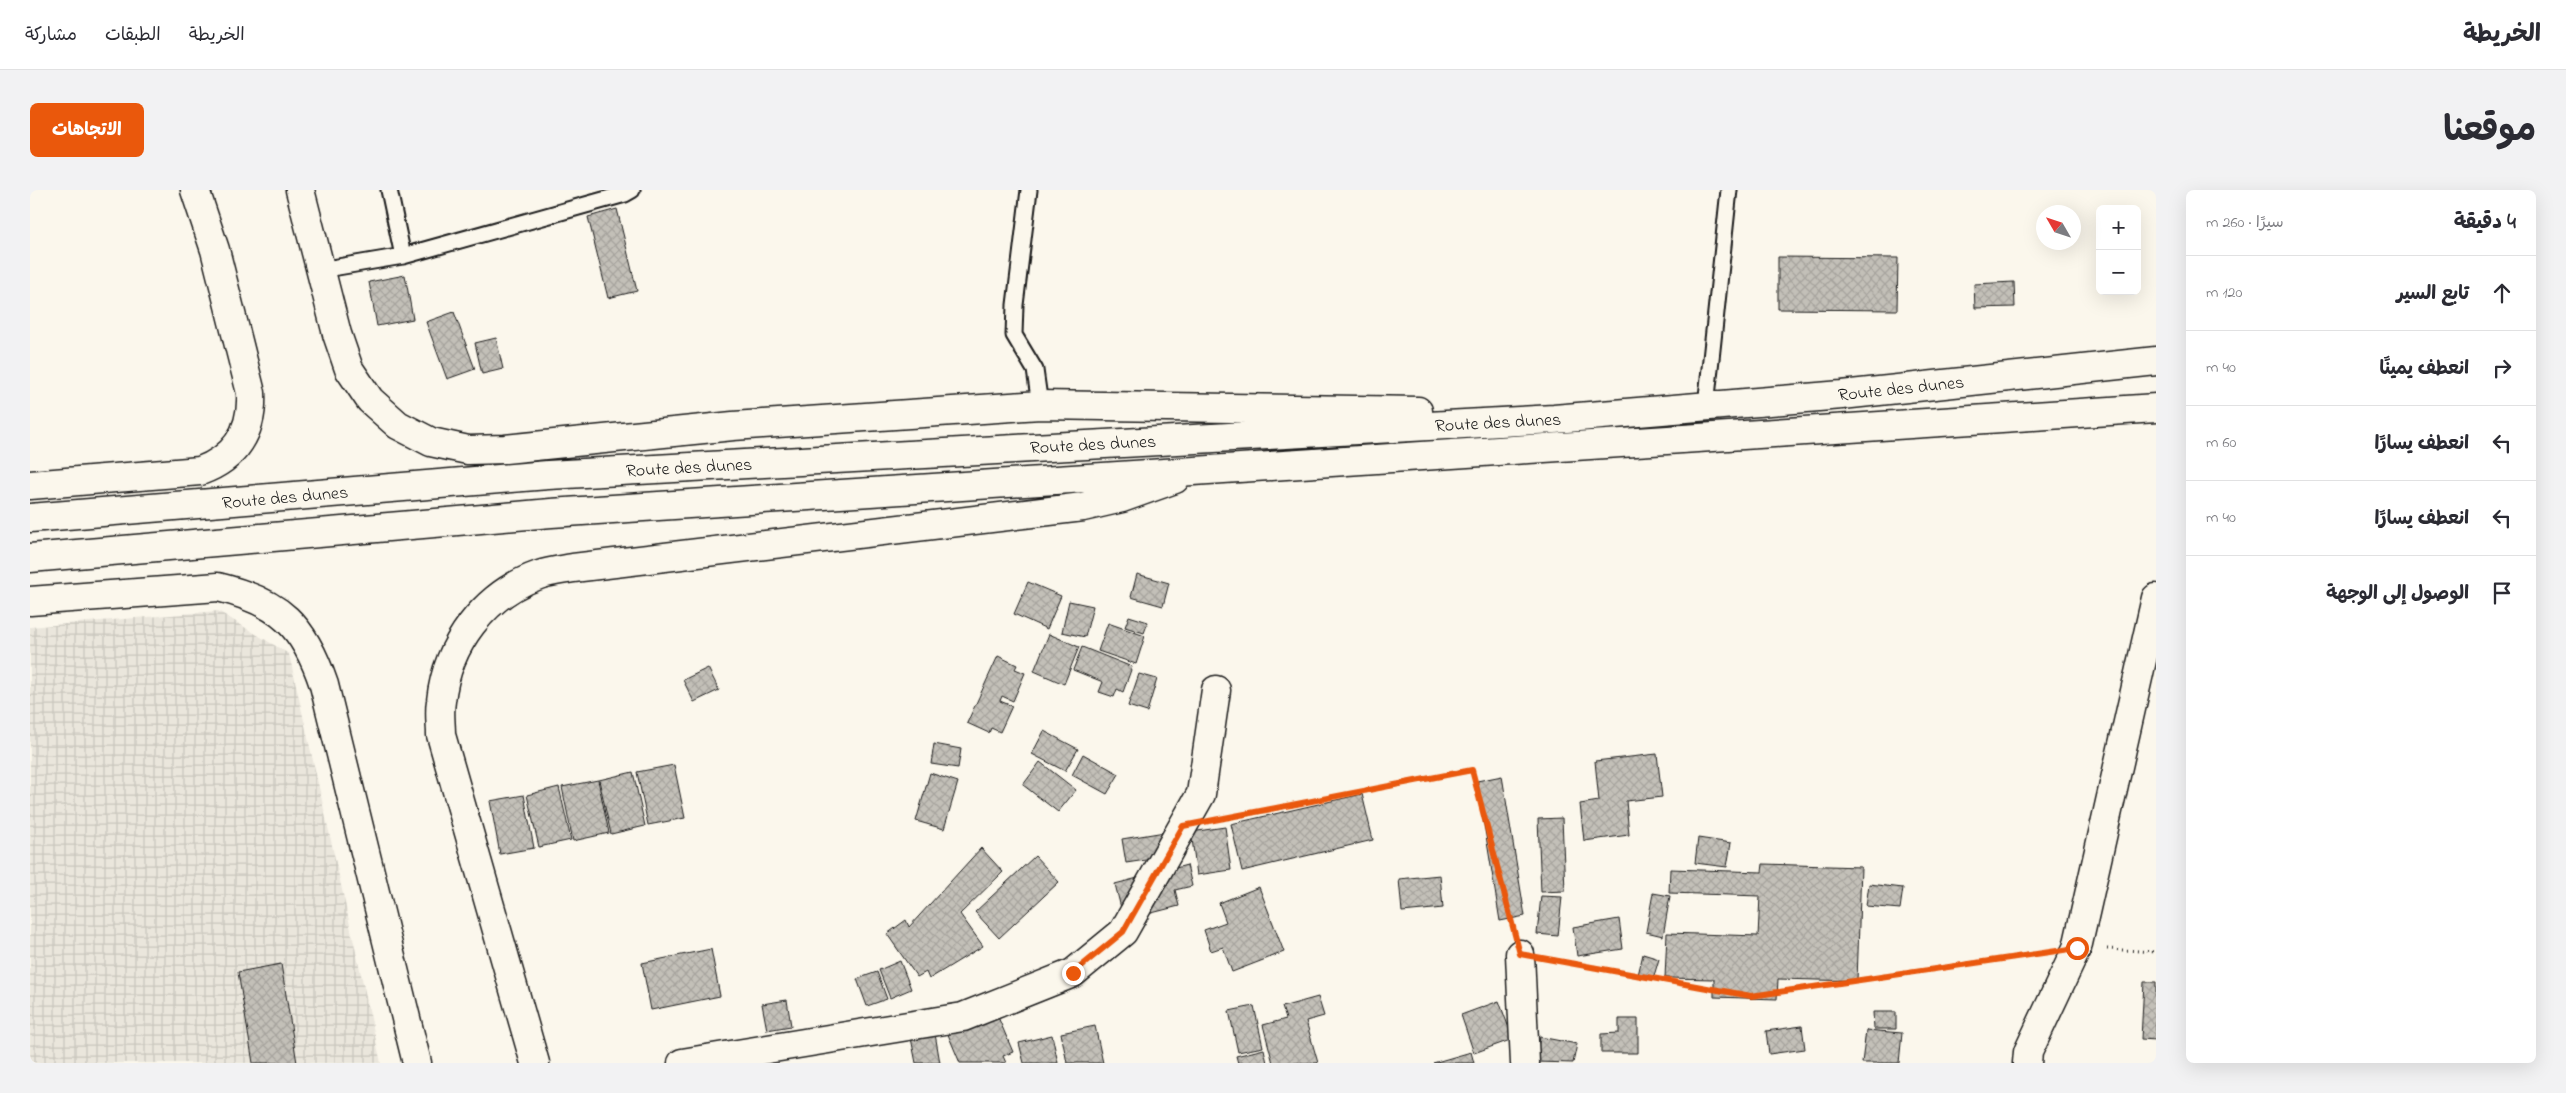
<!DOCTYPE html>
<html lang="ar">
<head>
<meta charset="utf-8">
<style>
	:root { --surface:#fff; --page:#f2f2f3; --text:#2b2b33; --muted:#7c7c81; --line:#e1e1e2; --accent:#ea580c }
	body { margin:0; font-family:"Indie Flower","Playpen Sans Arabic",sans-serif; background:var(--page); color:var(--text); direction:rtl }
	.controls { position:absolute; right:15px; top:15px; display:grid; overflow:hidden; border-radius:8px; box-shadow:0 5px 20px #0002 }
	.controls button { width:45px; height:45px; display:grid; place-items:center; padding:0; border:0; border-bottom:1px solid var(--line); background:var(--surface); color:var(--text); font:25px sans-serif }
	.compass { position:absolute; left:2006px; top:15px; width:45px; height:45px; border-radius:50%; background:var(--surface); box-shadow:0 5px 20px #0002; rotate:309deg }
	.stop { position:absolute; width:15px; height:15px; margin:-11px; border:4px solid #ea580c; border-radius:50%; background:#fff }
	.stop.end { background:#ea580c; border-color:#fff; box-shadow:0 1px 5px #0008 }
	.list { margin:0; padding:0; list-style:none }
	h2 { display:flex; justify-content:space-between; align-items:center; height:65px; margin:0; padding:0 20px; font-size:21px }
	h2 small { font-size:16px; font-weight:400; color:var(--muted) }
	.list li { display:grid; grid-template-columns:32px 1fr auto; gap:15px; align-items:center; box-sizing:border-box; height:75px; padding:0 20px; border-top:1px solid var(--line) }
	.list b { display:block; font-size:19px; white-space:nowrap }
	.list em { font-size:16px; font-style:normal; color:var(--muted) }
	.icon { flex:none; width:28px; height:28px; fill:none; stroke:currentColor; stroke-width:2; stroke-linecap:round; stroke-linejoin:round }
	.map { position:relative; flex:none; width:2126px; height:873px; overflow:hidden; direction:ltr; border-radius:8px }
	header { display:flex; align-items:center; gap:30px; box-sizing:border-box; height:70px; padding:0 25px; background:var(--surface); border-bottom:1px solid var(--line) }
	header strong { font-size:24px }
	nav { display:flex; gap:28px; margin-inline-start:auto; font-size:18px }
	.intro { display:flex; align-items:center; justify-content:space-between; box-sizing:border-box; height:120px; padding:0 30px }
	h1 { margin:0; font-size:35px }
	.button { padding:12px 22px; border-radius:8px; background:var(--accent); color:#fff; font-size:18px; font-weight:700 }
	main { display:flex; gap:30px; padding:0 30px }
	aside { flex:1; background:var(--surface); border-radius:8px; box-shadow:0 5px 20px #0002 }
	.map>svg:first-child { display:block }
</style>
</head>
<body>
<header>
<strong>الخريطة</strong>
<nav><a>الخريطة</a><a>الطبقات</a><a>مشاركة</a></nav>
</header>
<div class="intro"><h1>موقعنا</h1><a class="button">الاتجاهات</a></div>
<main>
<aside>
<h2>4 دقيقة<small>سيرًا · 260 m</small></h2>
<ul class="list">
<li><svg class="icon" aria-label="ahead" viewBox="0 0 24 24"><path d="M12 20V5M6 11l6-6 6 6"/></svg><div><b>تابع السير</b></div><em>120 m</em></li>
<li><svg class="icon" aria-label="right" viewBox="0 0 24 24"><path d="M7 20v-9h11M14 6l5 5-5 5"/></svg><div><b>انعطف يمينًا</b></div><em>40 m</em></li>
<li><svg class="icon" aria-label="left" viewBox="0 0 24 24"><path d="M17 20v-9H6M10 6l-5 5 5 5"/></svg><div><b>انعطف يسارًا</b></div><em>60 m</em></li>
<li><svg class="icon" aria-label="left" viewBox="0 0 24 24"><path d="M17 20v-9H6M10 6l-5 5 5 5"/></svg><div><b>انعطف يسارًا</b></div><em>40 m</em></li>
<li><svg class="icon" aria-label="arrive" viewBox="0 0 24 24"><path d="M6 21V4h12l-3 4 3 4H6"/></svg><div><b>الوصول إلى الوجهة</b></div></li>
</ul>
</aside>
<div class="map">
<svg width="2126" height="873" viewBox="0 0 2126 873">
	<defs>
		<pattern id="industrial-grid" width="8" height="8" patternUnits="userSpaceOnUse" patternTransform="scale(1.25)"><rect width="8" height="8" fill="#eae6dc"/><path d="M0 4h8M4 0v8" fill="none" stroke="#c8c5bc"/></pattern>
		<pattern id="building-cross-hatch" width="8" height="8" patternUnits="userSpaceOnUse" patternTransform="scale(1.25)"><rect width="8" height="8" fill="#c3c0b8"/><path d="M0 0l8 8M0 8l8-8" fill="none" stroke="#a7a49e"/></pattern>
	</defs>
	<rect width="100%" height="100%" fill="#fbf7ec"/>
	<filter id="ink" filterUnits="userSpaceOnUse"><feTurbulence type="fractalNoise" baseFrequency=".02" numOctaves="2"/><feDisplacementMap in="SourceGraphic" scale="10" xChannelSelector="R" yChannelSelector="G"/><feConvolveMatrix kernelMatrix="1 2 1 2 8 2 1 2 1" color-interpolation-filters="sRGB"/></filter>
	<g filter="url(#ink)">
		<path fill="url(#industrial-grid)" d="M188,421L259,464L351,873H0V437Z"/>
		<path fill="url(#building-cross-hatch)" stroke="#1c1c1c" d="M587,19L607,101L578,108L558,27Z
			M1748,67L1868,68L1867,120L1748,119Z
			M375,85L383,129L347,136L339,92Z
			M1984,92L1985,117L1945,118L1944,94Z
			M424,122L445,179L417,189L396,132Z
			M466,148L473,179L452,184L445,153Z
			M1107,384L1139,393L1133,416L1101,407Z
			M998,392L1031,406L1017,439L984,424Z
			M1039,411L1063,416L1055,447L1032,442Z
			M1099,426L1118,432L1114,443L1095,437Z
			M1078,433L1115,446L1106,474L1068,461Z
			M1019,444L1049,457L1034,494L1004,481Z
			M1052,457L1102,477L1093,502L1087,499L1084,507L1069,502L1073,492L1043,480Z
			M968,466L987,475L985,479L995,483L983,511L972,506L970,511L982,516L970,542L961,538L959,543L937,533Z
			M678,478L689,500L664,512L653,490Z
			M1109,484L1127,489L1117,522L1098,516Z
			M1014,541L1048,559L1035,581L1002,564Z
			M904,554L931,559L928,578L901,574Z
			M1053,564L1089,584L1077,604L1042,585Z
			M1627,564L1632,607L1596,611L1599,645L1554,651L1550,614L1569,611L1565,571Z
			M1010,572L1046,600L1028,622L993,595Z
			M644,575L655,628L618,635L607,582Z
			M603,582L615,636L581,644L569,590Z
			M900,583L928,592L914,639L886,631Z
			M1472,586L1495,726L1470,731L1447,591Z
			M568,590L579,643L543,651L532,597Z
			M529,597L541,650L509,657L497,605Z
			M1332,604L1343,650L1212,681L1201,634Z
			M494,605L504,658L470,664L460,611Z
			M1532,628L1535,701L1511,702L1508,629Z
			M1195,637L1201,680L1167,685L1161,642Z
			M1153,639L1156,664L1096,673L1092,649Z
			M1668,648L1701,653L1697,677L1665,673Z
			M951,658L973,682L930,724L953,756L899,789L896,782L887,787L857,744L876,730L879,737Z
			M1005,666L1029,692L969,748L945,722Z
			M1733,674L1831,677L1827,791L1748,789L1747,809L1684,807V789L1635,788L1637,743L1728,746L1730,706L1639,703L1640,679L1732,682Z
			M1157,675L1162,696L1145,700L1149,716L1094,730L1085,694Z
			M1410,685L1413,718L1372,722L1369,689Z
			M1839,694L1873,698L1870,719L1836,716Z
			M1229,697L1254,762L1202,782L1193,757L1181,761L1174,740L1196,732L1189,713Z
			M1623,703L1640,706L1633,746L1616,742Z
			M1511,706L1532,707L1528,746L1507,744Z
			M1589,729L1593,759L1547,766L1543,737Z
			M681,759L690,806L621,820L612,773Z
			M1613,764L1629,769L1623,789L1608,785Z
			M870,771L881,799L860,808L849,780Z
			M251,774L267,873H223L208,782Z
			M847,782L857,809L837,816L827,789Z
			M2114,792H2126V850L2111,849Z
			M1288,807L1294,826L1276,831L1288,873H1243L1233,835L1256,829L1252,817Z
			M757,810L761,836L737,840L732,814Z
			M1469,811L1483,849L1444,863L1431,825Z
			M1224,816L1233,857L1208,862L1199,821Z
			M965,820L983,862L973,866L976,873H930L917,842Z
			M1843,822H1866V839H1844Z
			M1589,829H1608V863H1571V844L1589,843Z
			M1065,836L1073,873H1037L1031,843Z
			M1772,836L1775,859L1739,864L1736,841Z
			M904,838L910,873H886L880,843Z
			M1836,840L1872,843L1869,873H1832Z
			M1022,845L1028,873H994L989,853Z
			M1510,847L1547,854L1543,873L1505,872Z
			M1234,859L1237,873H1208L1206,866Z
			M1441,862L1444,873H1403Z"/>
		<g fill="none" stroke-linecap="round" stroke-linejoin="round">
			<g stroke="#1c1c1c" stroke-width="19">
				<path id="service" d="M359,0L373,66
					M999,0L985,115L984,145L1005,180L1010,215
					M290,80L373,66L595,4L602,0
					M1676,216L1699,0"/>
			</g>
			<g stroke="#1c1c1c" stroke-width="31">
				<path id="minor" d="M1490,764L1495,873
					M652,873L933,827L1043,783L1093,742L1171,604L1186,500
					M1997,873L1998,862L2047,758L2126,408"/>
			</g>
			<g stroke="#1c1c1c" stroke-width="31">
				<path id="trunk" d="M270,0L307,144L319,179L340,210L368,235L401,252L438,260L475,259L703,236L1010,215L1388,221
					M0,295L170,281C206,268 223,241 221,203L185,60L165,0
					M0,328L518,285L1524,229L1812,205L2126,171
					M0,368L521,323L2126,218
					M0,411L188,397C250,412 274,435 294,495L387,873
					M505,873L411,545C411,534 409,522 411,511C417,454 455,404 509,385C520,381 532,380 543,378L1053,317L1092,308L1145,289"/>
			</g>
			<path stroke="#1c1c1c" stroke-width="3" stroke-dasharray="1 4" stroke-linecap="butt" d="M1193,629L1442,580L1483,737
				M2077,759L2126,762
				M1519,769L1721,806L2011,763"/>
			<use href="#service" stroke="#fbf7ec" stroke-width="15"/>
			<use href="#minor" stroke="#fbf7ec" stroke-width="28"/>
			<use href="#trunk" stroke="#fbf7ec" stroke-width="28"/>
		</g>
	</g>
	<g fill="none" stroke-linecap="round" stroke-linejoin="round" filter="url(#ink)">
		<path stroke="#ea580c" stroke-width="6" d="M1043,783L1093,742L1153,636L1442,580L1490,764L1721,806L2047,758"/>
	</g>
	<g text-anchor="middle" stroke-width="4" stroke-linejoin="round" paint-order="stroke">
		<g font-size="18" fill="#1c1c1c" stroke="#fbf7ec">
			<text transform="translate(1871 198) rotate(-6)" y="6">Route des dunes</text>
			<text transform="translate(1468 232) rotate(-3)" y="6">Route des dunes</text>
			<text transform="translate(1063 254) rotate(-3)" y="6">Route des dunes</text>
			<text transform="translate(659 277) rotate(-3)" y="6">Route des dunes</text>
			<text transform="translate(255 307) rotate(-5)" y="6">Route des dunes</text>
		</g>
	</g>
</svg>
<div class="controls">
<button>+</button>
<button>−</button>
</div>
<svg class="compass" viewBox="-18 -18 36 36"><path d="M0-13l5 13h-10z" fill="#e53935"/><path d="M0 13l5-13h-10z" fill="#7c7c81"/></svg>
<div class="stop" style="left:2047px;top:758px"></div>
<div class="stop end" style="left:1043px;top:783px"></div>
</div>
</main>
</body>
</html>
